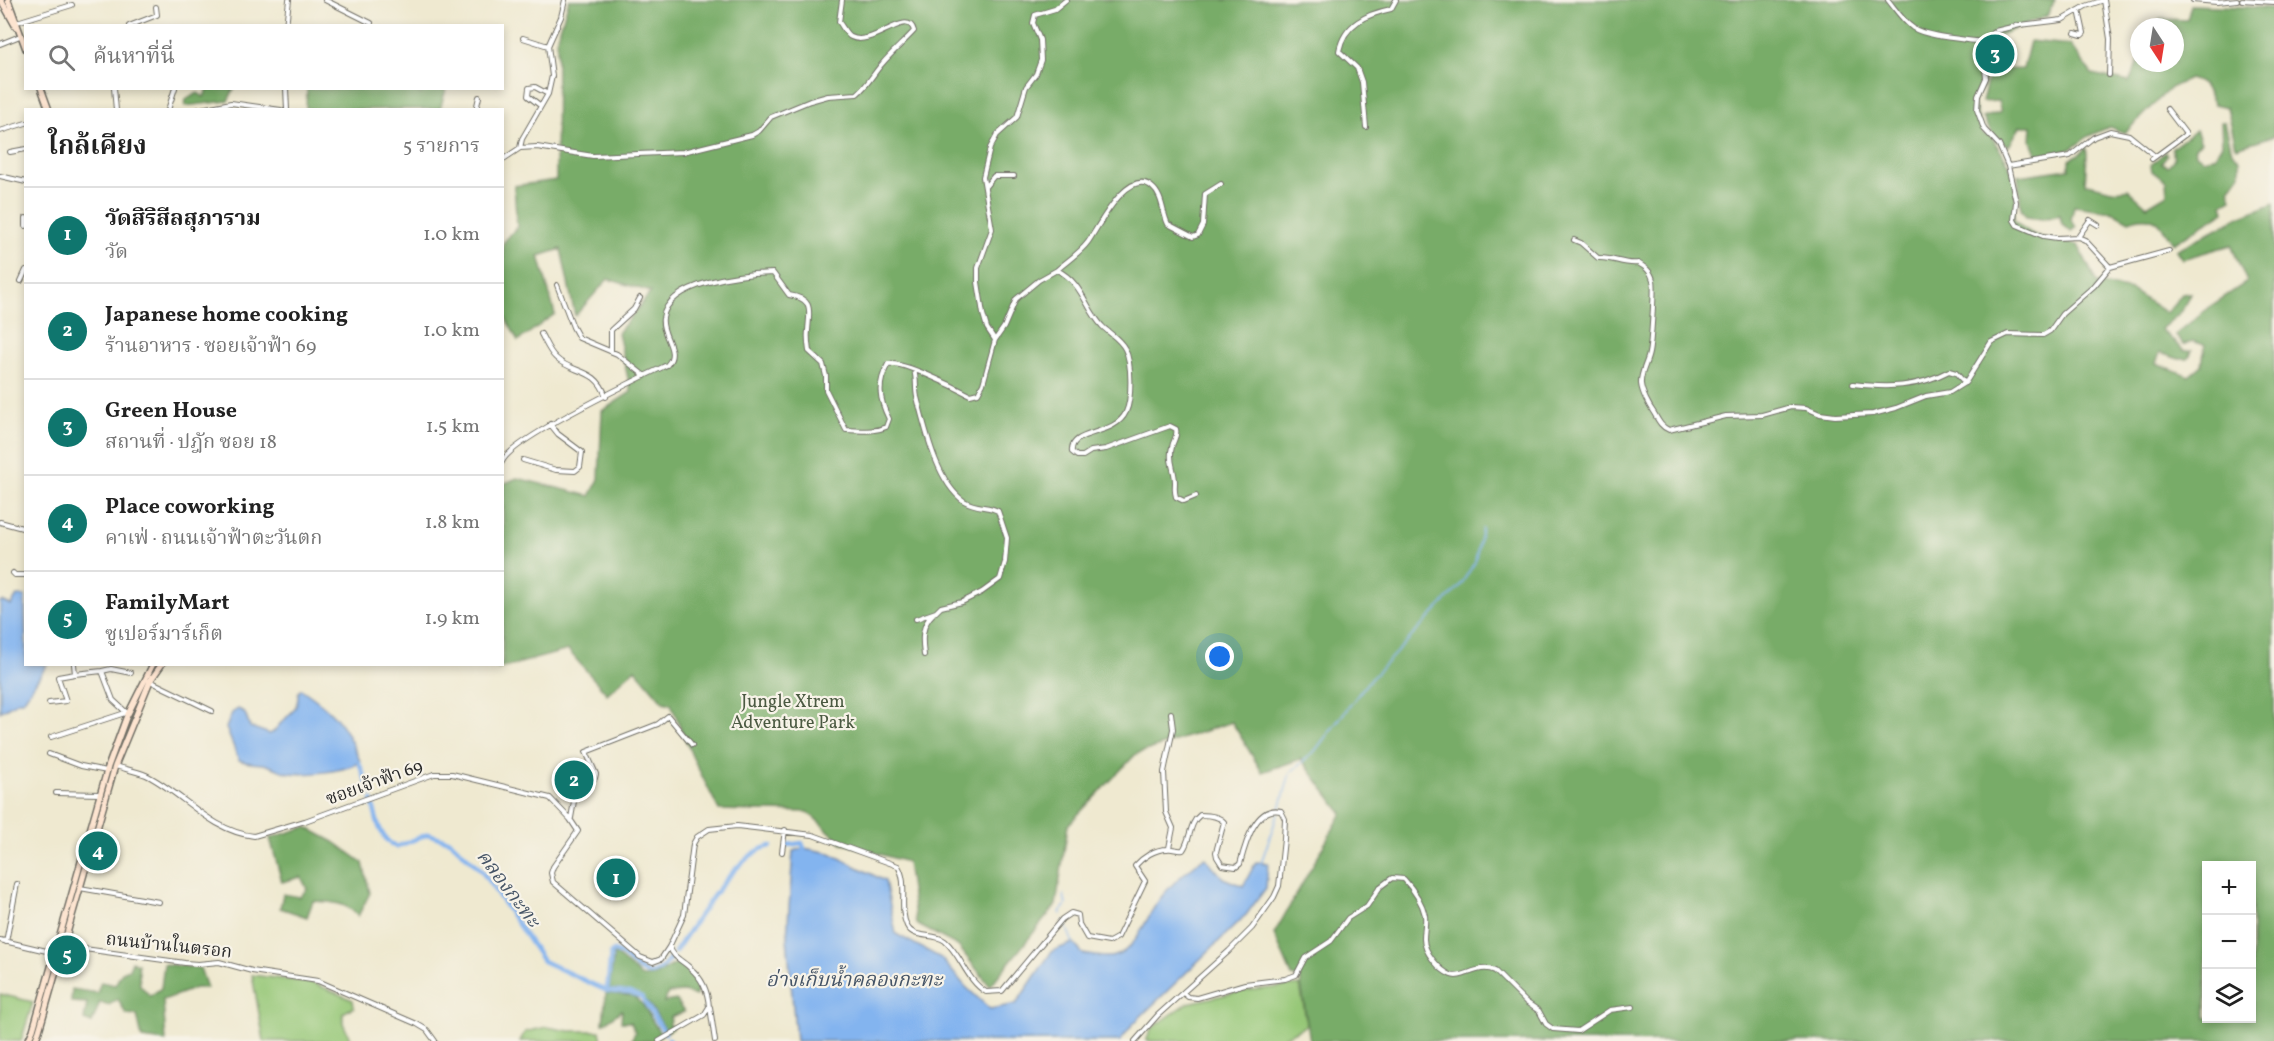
<!DOCTYPE html>
<html lang="th">
<head>
<meta charset="utf-8">
<style>
	:root { --surface:#fff; --page:#f6f6f6; --text:#222; --muted:#767676; --line:#e0e0e0; --accent:#0f766e }
	body { margin:0; font-family:Vollkorn,"Noto Serif Thai",serif; background:var(--page); color:var(--text) }
	.controls { position:absolute; right:18px; bottom:18px; display:grid; overflow:hidden; border-radius:0px; box-shadow:0 3px 9px #0003 }
	.controls button { width:54px; height:54px; display:grid; place-items:center; padding:0; border:0; border-bottom:2px solid var(--line); background:var(--surface); color:var(--text); font:30px sans-serif }
	.compass { position:absolute; left:2130px; top:18px; width:54px; height:54px; border-radius:50%; background:var(--surface); box-shadow:0 3px 9px #0003; rotate:168deg }
	.you { position:absolute; left:1220px; top:657px; width:21px; height:21px; margin:-15px; border:4px solid #fff; border-radius:50%; background:#1a73e8; box-shadow:0 0 0 9px #1a73e833 }
	.badge { display:grid; place-items:center; width:39px; height:39px; border-radius:50%; background:var(--accent); color:#fff; font-size:20px; font-weight:700 }
	.pin { position:absolute; translate:-50% -50%; border:3px solid #fff; box-shadow:0 2px 6px #0006 }
	.list { margin:0; padding:0; list-style:none }
	h2 { display:flex; justify-content:space-between; align-items:center; height:78px; margin:0; padding:0 24px; font-size:26px }
	h2 small { font-size:20px; font-weight:400; color:var(--muted) }
	.list li { display:grid; grid-template-columns:39px 1fr auto; gap:18px; align-items:center; box-sizing:border-box; height:96px; padding:0 24px; border-top:2px solid var(--line) }
	.list b { display:block; font-size:22px; white-space:nowrap }
	.list p { margin:0; font-size:20px; white-space:nowrap; color:var(--muted) }
	.list em { font-size:20px; font-style:normal; color:var(--muted) }
	.icon { flex:none; width:33px; height:33px; fill:none; stroke:currentColor; stroke-width:2; stroke-linecap:round; stroke-linejoin:round }
	.map { position:relative; flex:none; width:2274px; height:1041px; overflow:hidden }
	.search { position:absolute; background:var(--surface); box-shadow:0 3px 9px #0003; left:24px; top:24px; width:480px; height:66px; display:flex; align-items:center; gap:15px; box-sizing:border-box; padding:0 21px; border-radius:0px; color:var(--muted); font-size:22px }
	.panel { position:absolute; background:var(--surface); box-shadow:0 3px 9px #0003; left:24px; top:108px; width:480px; height:558px; border-radius:0px }
	.map>svg:first-child { display:block }
</style>
</head>
<body>
<div class="map">
<svg width="2274" height="1041" viewBox="0 0 2274 1041">
	<rect width="100%" height="100%" fill="#f7f3e8"/>
	<filter id="ink" filterUnits="userSpaceOnUse"><feTurbulence type="fractalNoise" baseFrequency=".0167" numOctaves="2"/><feDisplacementMap in="SourceGraphic" scale="12" xChannelSelector="R" yChannelSelector="G"/><feConvolveMatrix kernelMatrix="1 2 1 2 8 2 1 2 1" color-interpolation-filters="sRGB"/></filter>
	<filter id="wash" filterUnits="userSpaceOnUse"><feTurbulence type="fractalNoise" baseFrequency=".008" numOctaves="4" result="noise"/><feDisplacementMap in="SourceGraphic" scale="24" xChannelSelector="R" yChannelSelector="G"/><feGaussianBlur stdDeviation="1.35" result="paint"/><feColorMatrix in="noise" values="0 0 0 0 0 0 0 0 0 0 0 0 0 0 0 0 0 1.4 0 .05"/><feComposite in="paint" operator="in"/></filter>
	<g filter="url(#wash)">
		<rect width="100%" height="100%" fill="#efe9d0"/>
		<path fill="#96c777" stroke="#607951" stroke-width="1.5" d="M252,975L313,983L353,1000L354,1007L343,1013V1023L351,1041H264Z
			M1300,985L1307,1025L1277,1041H1146L1152,1028L1188,1003L1242,991Z
			M0,994L33,1002L21,1041H0Z
			M547,1027L569,1031H600L602,1041H520L525,1032Z"/>
		<path fill="#78ac68" stroke="#526c4a" stroke-width="1.5" fill-rule="evenodd" d="M569,0H2055L2047,16L1990,39L1983,87L1973,100L1983,135L1989,134C2001,152 2016,169 2016,191C2017,200 2014,210 2014,220C2032,239 2053,240 2078,245L2097,283L2131,290L2166,313L2182,294L2190,293L2182,311L2161,329L2184,351L2192,350L2188,359H2179L2160,353L2156,363L2189,376L2202,365L2205,345L2192,341L2184,345L2175,335L2209,307L2247,282L2231,245L2182,259L2176,250L2237,218L2274,203V1041H1310L1300,978L1292,976L1274,934L1342,813L1301,759L1262,772L1232,722L1136,754L1068,825L1056,905L990,986L958,946L916,924L907,862L842,843L808,812L719,810L692,756L671,704L663,702L635,669L607,694L568,650L498,669V665L502,664L503,484L517,478L590,496L599,479L602,411L631,392L618,333L651,292L608,279L575,316L561,249L539,256L555,314L518,341L503,313V243L517,227L514,186L556,180L557,38ZM2206,866H2252V1018H2206Z
			M2191,5L2274,8V136L2236,147L2227,107L2214,104L2202,83L2189,79L2170,88L2125,133L2109,127L2089,136L2069,150L2037,156L2031,141L2032,126H2020L2009,146L1996,140L1983,118L2001,112L1998,101L1982,102L1990,70L2023,69L2030,41L2070,45L2092,74L2129,82L2139,60V63H2175V27H2156L2160,19L2187,20Z
			M411,88L421,94L423,89H446L440,109L313,110L306,108L307,89Z
			M207,89H234L228,101L185,106L186,99L198,93L204,97Z
			M2221,122H2225L2232,152L2240,160V174L2229,189L2232,199L2223,204L2225,211L2173,244C2161,224 2155,211 2129,221L2111,211L2074,206L2071,220L2076,227L2071,231L2062,225L2060,215L2043,219L2026,217L2021,209L2018,176L2069,169V160L2081,153L2086,147L2087,154L2085,184C2101,185 2113,194 2128,189L2147,206L2167,194L2166,182L2152,171L2151,165L2166,151L2167,155L2161,163L2168,166L2174,159L2172,148L2196,130L2201,142L2195,147L2196,154L2203,159L2215,156L2222,144Z
			M306,827L334,842L363,863L370,893L358,916C347,902 331,902 313,901L307,917L280,908L283,894L300,897L307,889L301,877L282,882L270,838Z
			M614,953L642,977L654,976L677,963L693,976L698,983L696,996L684,992L669,993L664,1002L676,1000L684,1012L670,1017L671,1021L669,1024L673,1028L667,1032C647,1002 648,992 609,989Z
			M132,961L138,964L140,985L150,996L161,988L164,964L200,968L207,988H196L163,1000L166,1041L142,1038L137,1015L126,1014L118,999L109,1005L100,1002L92,1023L84,1020L87,1003L71,1002L72,989L97,993L101,982L115,985L122,972L129,969Z
			M606,993L633,996L643,1005L661,1035L652,1041H631L635,1032L631,1022H621L622,1010L605,1023H603Z"/>
		<path fill="#83b4ef" stroke="#57708d" stroke-width="1.5" d="M17,596H25L26,664L47,665L23,701H18L0,712V602L2,601L11,605Z
			M301,689C335,712 344,723 360,761C348,772 302,776 285,772C278,770 270,765 263,764C254,763 248,764 239,760L226,728L232,713L238,709C248,712 246,719 250,727L270,734C276,731 276,728 281,723C291,713 299,708 298,693Z
			M804,848L830,853L885,881L896,934L941,958L966,987L990,1009L1016,1004L1052,951L1073,943L1083,954C1092,955 1107,959 1115,956C1139,948 1146,914 1163,895C1175,880 1189,869 1205,857L1223,878L1243,886L1256,862L1268,863L1266,888L1246,915L1133,1024L1120,1041H796L787,937L793,851Z"/>
		<g fill="none" stroke-linecap="round" stroke-linejoin="round">
			<path stroke="#83b4ef" stroke-width="1.5" d="M1280,809L1290,773L1314,752L1367,683L1460,586L1475,562L1482,528
				M1261,863L1278,813
				M1061,914L1060,912L1066,905L1064,895
				M1064,921L1073,943"/>
			<path stroke="#83b4ef" stroke-width="4.5" d="M359,763L371,793
				M372,800C376,817 379,839 396,847L428,834L450,841L481,870L543,961L607,991L630,993L642,998L665,1033
				M788,845L802,843L804,848
				M675,952C695,923 737,851 771,846
				M607,991L611,953L614,951C636,956 643,994 670,959
				M669,1039L670,1041"/>
		</g>
	</g>
	<g filter="url(#ink)">
		<g fill="none" stroke-linecap="round" stroke-linejoin="round">
			<g stroke="#706e65" stroke-width="6">
				<path id="minor" d="M325,0L371,23
					M1888,0C1896,10 1903,21 1913,28C1927,37 1965,39 1982,42
					M2104,0L2110,39L2109,75
					M2193,0L2217,2L2237,0
					M2242,0L2274,2
					M17,22L72,5
					M129,26L157,15L156,7
					M286,26L289,0
					M2075,33L2082,35L2084,33L2079,10
					M523,38L548,46
					M1982,42L1986,78L1978,96L1977,110L1984,129L1999,145L2008,166L2016,202L2014,220L2017,225L2043,236L2057,238L2078,237L2085,240L2110,267
					M1982,42L1995,31L2020,25L2062,20L2086,6L2104,0
					M0,44L20,36
					M114,88L116,110
					M286,88L287,110
					M541,106L528,96L529,88L535,87L548,94
					M168,110L175,88
					M196,110L231,103L281,110
					M476,110L479,97
					M1366,127L1362,82L1357,68L1339,51C1344,24 1367,14 1391,9L1396,0
					M0,131L26,123
					M520,148L522,139L548,94L552,76L548,46L561,17L565,0
					M10,152L26,149
					M2152,159L2186,134L2167,109
					M502,160L520,148L537,147L593,156L683,152L752,135L759,131L771,117L810,101L828,96L857,94C868,85 873,74 882,64C892,52 904,42 914,31C908,7 872,48 851,37C846,35 843,27 839,22L842,0
					M2008,166L2070,156L2094,137L2110,131L2129,135L2155,156
					M0,176L26,182
					M985,187L994,176H1014
					M26,218V226
					M2078,237L2090,220L2098,225
					M1574,240L1581,243L1598,258C1612,257 1624,265 1638,263C1645,267 1651,271 1653,280C1655,287 1651,344 1649,353C1647,364 1640,373 1641,384C1642,393 1649,406 1654,413C1658,420 1661,427 1669,430L1726,416L1762,415L1791,407L1806,408L1820,414L1835,416L1873,414L1896,408L1926,396L1950,392L1966,382L1991,342L2008,334L2043,335L2050,331L2062,314L2094,286L2110,267L2169,251
					M1057,270C1067,261 1080,253 1088,242C1098,228 1128,166 1152,187C1163,196 1162,212 1168,224L1193,237L1198,235L1203,225L1205,194L1221,184
					M21,281L26,270
					M557,285L573,327L579,338L617,354L645,376
					M541,334C545,341 549,352 556,358C572,374 597,367 606,397
					M995,340L987,328L983,314L978,282V268L992,229L983,177L990,148L997,135L1017,117L1026,87L1036,74L1041,60L1040,40L1033,23L1035,15L1055,9L1066,0
					M611,351V330L634,309L640,298
					M914,370C917,380 915,388 917,397C925,428 937,483 964,501C978,509 987,505 998,511L1007,538L1005,562L1000,579L982,592L962,602L941,607L936,612L916,619
					M1853,384C1887,388 1917,388 1949,371L1956,373L1965,383
					M523,460L556,470L575,471L580,467L582,452L558,434L550,424
					M502,462C511,439 638,379 667,365C681,351 660,335 663,318C668,281 744,274 773,273L789,295C815,299 809,311 808,331C807,338 808,344 809,351L823,364L826,376V390L846,430C860,430 873,433 886,427L889,419C879,399 877,384 888,364C902,361 955,387 970,395L978,393L983,384L995,340L1004,327L1016,299L1039,280L1057,270C1083,283 1085,308 1102,326C1110,334 1120,339 1125,349C1132,362 1132,399 1126,412C1115,437 1069,429 1072,452L1077,456H1083L1091,451L1106,449L1170,426L1176,429C1178,437 1173,440 1172,447C1168,460 1175,470 1175,482C1175,488 1174,490 1176,497L1184,501L1196,496
					M0,522L26,529
					M13,573L15,575H26
					M924,655C922,640 921,625 933,614
					M74,664L75,674L102,671L113,700L128,714
					M102,671L111,669L131,673
					M150,681L212,711
					M49,703L66,701L58,677L75,674
					M51,737L125,713
					M49,754L81,766L107,771
					M115,766C125,769 136,771 146,775C183,793 210,831 254,836L305,821L434,774H452L550,798L570,819L578,831L553,867L551,873L553,882L640,957L653,962L661,959L669,947L684,915L693,844L697,837L709,829L737,826L813,835L898,866C909,884 898,907 907,926C914,940 934,932 945,941C961,955 967,981 986,992L1002,991L1062,919L1071,913L1078,915L1079,924L1087,938L1109,942L1118,937L1145,881L1135,866C1143,857 1155,849 1167,849C1173,848 1177,851 1183,850C1191,839 1189,823 1200,815C1209,815 1219,816 1224,822L1216,852L1217,857L1222,865L1236,867L1240,864C1245,845 1255,805 1281,811L1285,819L1284,839L1279,886L1274,897L1252,928L1229,951L1158,1015L1135,1041
					M56,793L100,794
					M571,818L576,790L595,778L596,774L586,752L658,724L668,716L692,745
					M1169,848L1173,828L1166,812L1164,772L1173,729L1171,713
					M782,852L785,830
					M80,888L159,902
					M0,940L55,953
					M6,942L17,884
					M63,946L185,963L198,964L219,962L252,971L318,981L417,1024L427,1030L435,1041
					M1183,993L1188,997L1197,998L1245,984L1285,979L1296,975L1305,958L1331,941L1348,918L1367,906L1380,887L1392,878L1404,879C1413,889 1422,902 1425,915C1426,923 1424,931 1424,939C1424,952 1439,970 1451,975C1463,980 1478,963 1495,971L1526,1002L1539,1011L1546,1024L1553,1029L1578,1031L1610,1010L1633,1007
					M710,1007L715,1041
					M659,1041L704,1015L709,1007C708,991 702,978 690,968C683,961 672,957 670,947"/>
			</g>
			<g stroke="#706e65" stroke-width="8">
				<path id="secondary" d="M1,0L16,27
					M8,0L26,49
					M41,88L49,110
					M28,1041L33,1030L108,767L126,718L153,664
					M35,1041L39,1031L115,766L150,681L162,664"/>
			</g>
			<use href="#minor" stroke="#fff" stroke-width="4"/>
			<use href="#secondary" stroke="#fde4d0" stroke-width="5"/>
		</g>
	</g>
	<g text-anchor="middle" stroke-width="4.5" stroke-linejoin="round" paint-order="stroke">
		<g font-size="18" fill="#4b5a42" stroke="#f7f3e8">
			<text x="793" y="707">Jungle Xtrem<tspan x="793" dy="21">Adventure Park</tspan></text>
		</g>
		<g font-size="18" fill="#2b2b2b" stroke="#f7f3e8">
			<text transform="translate(374 782) rotate(-20)" y="6">ซอยเจ้าฟ้า 69</text>
			<text transform="translate(169 945) rotate(6)" y="6">ถนนบ้านในตรอก</text>
		</g>
		<g font-size="20" font-style="italic" fill="#455466" stroke="#f7f3e8">
			<text transform="translate(509 888) rotate(53)" y="7">คลองกะทะ</text>
			<text x="854" y="986">อ่างเก็บน้ำคลองกะทะ</text>
		</g>
	</g>
</svg>
<div class="controls">
<button>+</button>
<button>−</button>
<button><svg class="icon" aria-label="layers" viewBox="0 0 24 24"><path d="M12 4l9 5-9 5-9-5zM3 14l9 5 9-5"/></svg></button>
</div>
<svg class="compass" viewBox="-18 -18 36 36"><path d="M0-13l5 13h-10z" fill="#e53935"/><path d="M0 13l5-13h-10z" fill="#767676"/></svg>
<div class="you"></div>
<div class="pin badge" style="left:616px;top:878px">1</div>
<div class="pin badge" style="left:574px;top:780px">2</div>
<div class="pin badge" style="left:1995px;top:54px">3</div>
<div class="pin badge" style="left:98px;top:851px">4</div>
<div class="pin badge" style="left:67px;top:955px">5</div>
<div class="search"><svg class="icon" aria-label="search" viewBox="0 0 24 24"><circle cx="10" cy="10" r="6"/><path d="M15 15l6 6"/></svg>ค้นหาที่นี่</div>
<section class="panel">
<h2>ใกล้เคียง<small>5 รายการ</small></h2>
<ul class="list">
<li><span class="badge">1</span><div><b>วัดสิริสีลสุภาราม</b><p>วัด</p></div><em>1.0 km</em></li>
<li><span class="badge">2</span><div><b>Japanese home cooking</b><p>ร้านอาหาร · ซอยเจ้าฟ้า 69</p></div><em>1.0 km</em></li>
<li><span class="badge">3</span><div><b>Green House</b><p>สถานที่ · ปฎัก ซอย 18</p></div><em>1.5 km</em></li>
<li><span class="badge">4</span><div><b>Place coworking</b><p>คาเฟ่ · ถนนเจ้าฟ้าตะวันตก</p></div><em>1.8 km</em></li>
<li><span class="badge">5</span><div><b>FamilyMart</b><p>ซูเปอร์มาร์เก็ต</p></div><em>1.9 km</em></li>
</ul>
</section>
</div>
</body>
</html>
